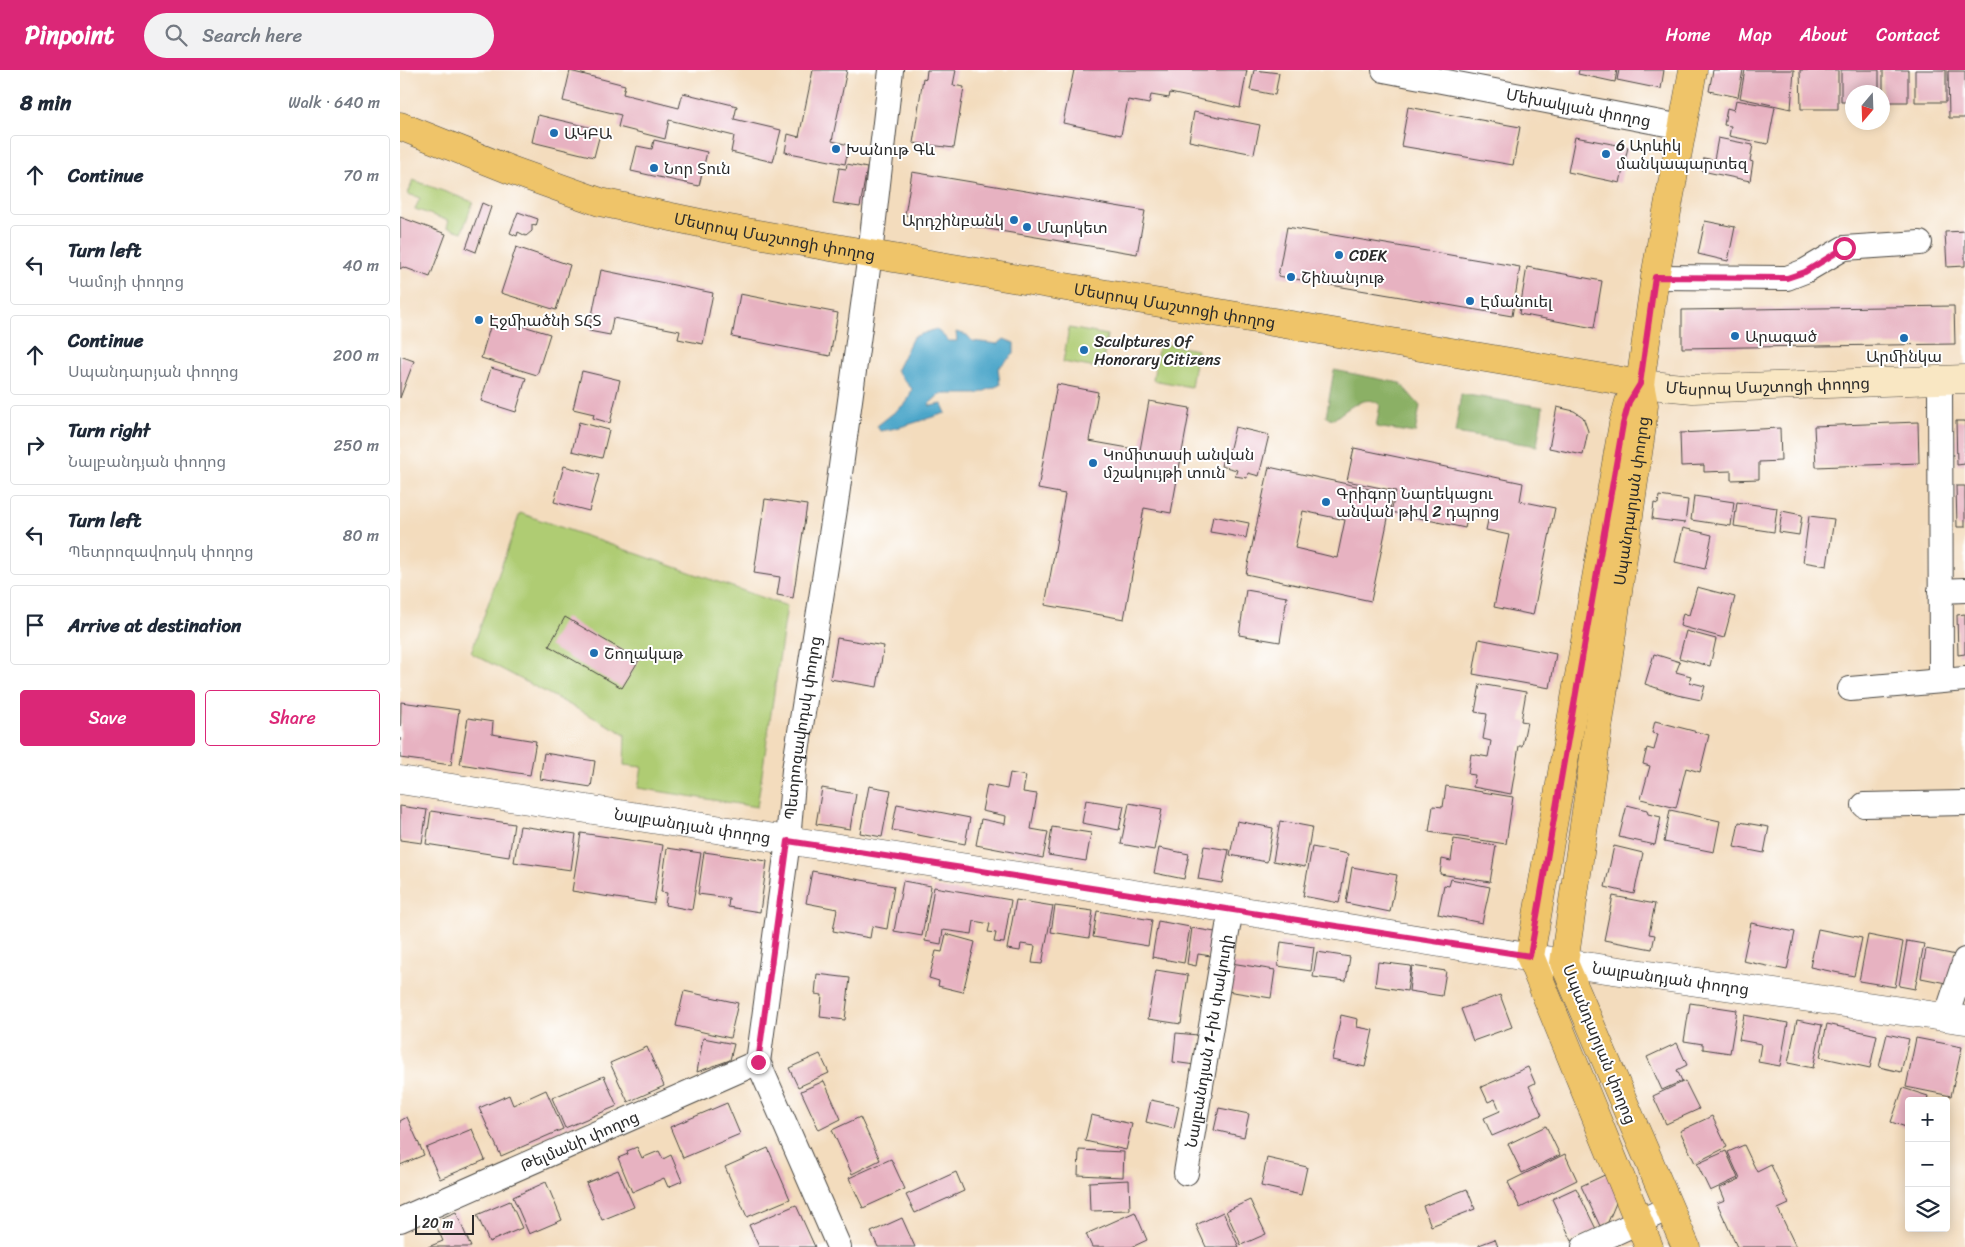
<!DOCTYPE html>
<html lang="en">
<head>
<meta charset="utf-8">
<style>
	:root { --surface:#fff; --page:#f2f2f3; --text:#1f2937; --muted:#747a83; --line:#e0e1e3; --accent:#db2777 }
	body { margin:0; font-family:Sriracha,"Noto Sans Armenian",sans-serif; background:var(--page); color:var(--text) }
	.controls { position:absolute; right:15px; bottom:15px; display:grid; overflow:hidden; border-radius:5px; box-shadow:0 2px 12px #0003 }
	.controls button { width:45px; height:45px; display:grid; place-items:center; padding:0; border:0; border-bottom:1px solid var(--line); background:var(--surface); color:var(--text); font:25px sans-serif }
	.compass { position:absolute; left:1445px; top:15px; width:45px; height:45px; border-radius:50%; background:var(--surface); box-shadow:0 2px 12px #0003; rotate:199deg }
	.scale { position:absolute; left:15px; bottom:12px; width:59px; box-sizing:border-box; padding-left:5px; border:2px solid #2b2b2b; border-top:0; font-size:14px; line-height:18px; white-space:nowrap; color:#2b2b2b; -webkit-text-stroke:4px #fff; paint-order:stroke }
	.stop { position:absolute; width:15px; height:15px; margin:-11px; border:4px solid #db2777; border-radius:50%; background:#fff }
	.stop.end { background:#db2777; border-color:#fff; box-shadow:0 1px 5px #0008 }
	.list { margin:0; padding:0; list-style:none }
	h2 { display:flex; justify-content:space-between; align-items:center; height:65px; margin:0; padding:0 20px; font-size:21px }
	h2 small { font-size:16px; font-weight:400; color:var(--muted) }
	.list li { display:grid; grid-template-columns:32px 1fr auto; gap:15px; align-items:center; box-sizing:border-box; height:80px; margin:0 10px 10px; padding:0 10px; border:1px solid var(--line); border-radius:5px }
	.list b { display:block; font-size:19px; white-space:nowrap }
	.list p { margin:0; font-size:16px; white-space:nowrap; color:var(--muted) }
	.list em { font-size:16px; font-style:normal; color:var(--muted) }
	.actions { display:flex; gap:10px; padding:15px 20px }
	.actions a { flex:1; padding:11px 0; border:1px solid var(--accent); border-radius:5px; text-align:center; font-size:18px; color:var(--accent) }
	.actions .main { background:var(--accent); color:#fff }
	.icon { flex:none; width:28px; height:28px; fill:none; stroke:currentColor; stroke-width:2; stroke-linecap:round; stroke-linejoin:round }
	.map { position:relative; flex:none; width:1565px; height:1177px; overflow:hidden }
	header { display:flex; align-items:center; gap:30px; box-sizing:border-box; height:70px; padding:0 25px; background:var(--accent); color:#fff }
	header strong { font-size:24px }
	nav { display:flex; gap:28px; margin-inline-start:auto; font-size:18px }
	.search { width:350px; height:45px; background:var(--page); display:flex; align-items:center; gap:12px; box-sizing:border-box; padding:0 18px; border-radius:28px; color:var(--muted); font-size:19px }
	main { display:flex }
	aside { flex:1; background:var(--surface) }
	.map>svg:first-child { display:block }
</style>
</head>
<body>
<header>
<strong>Pinpoint</strong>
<div class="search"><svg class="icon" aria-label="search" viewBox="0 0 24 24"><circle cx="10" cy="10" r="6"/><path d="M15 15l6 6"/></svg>Search here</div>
<nav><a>Home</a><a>Map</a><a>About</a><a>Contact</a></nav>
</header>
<main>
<aside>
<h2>8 min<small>Walk · 640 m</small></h2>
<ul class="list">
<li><svg class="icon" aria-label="ahead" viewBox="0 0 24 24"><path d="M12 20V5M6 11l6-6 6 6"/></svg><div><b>Continue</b></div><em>70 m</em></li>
<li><svg class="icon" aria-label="left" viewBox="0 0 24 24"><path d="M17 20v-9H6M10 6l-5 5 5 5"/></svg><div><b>Turn left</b><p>Կամոյի փողոց</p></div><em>40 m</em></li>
<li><svg class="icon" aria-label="ahead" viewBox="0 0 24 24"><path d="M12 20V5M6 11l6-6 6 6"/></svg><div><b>Continue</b><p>Սպանդարյան փողոց</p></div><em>200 m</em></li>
<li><svg class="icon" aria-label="right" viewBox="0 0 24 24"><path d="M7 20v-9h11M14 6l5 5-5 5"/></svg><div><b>Turn right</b><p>Նալբանդյան փողոց</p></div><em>250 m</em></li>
<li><svg class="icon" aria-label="left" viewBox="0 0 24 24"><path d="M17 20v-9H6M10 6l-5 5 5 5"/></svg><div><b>Turn left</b><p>Պետրոզավոդսկ փողոց</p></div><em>80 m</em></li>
<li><svg class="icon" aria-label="arrive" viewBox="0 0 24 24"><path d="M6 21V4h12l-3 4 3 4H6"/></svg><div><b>Arrive at destination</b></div></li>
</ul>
<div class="actions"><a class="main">Save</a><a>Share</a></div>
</aside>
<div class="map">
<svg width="1565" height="1177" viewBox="0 0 1565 1177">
	<rect width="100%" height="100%" fill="#fff"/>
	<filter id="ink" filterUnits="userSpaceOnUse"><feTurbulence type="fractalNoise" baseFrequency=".02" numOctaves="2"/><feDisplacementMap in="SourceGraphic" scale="10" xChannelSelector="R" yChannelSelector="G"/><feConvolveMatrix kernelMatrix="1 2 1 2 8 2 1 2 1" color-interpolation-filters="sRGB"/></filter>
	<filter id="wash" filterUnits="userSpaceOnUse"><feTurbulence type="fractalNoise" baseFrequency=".0096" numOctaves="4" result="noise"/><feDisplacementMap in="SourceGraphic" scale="20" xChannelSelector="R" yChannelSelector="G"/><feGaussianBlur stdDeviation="1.12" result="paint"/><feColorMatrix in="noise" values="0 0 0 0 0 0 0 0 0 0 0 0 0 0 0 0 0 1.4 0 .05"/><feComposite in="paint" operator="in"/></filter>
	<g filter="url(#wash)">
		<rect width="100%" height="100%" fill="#f3dcbd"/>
		<path fill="#afcc73" stroke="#6d7c4f" d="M13,110L73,132L62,162L47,157L49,151L15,139L20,128L8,124Z
			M669,258L707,265L702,299L663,292Z
			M759,273L797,280L791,317L753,310Z
			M120,443L387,536L357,737L238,718L242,697L224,695L225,664L71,583Z"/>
		<path fill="#8bb065" stroke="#5b6e48" d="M934,300L1000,313L1020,336L1015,363L976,357L980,335C966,322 946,340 934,349L926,347Z
			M1061,324L1143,337L1137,376L1055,363Z"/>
		<path fill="#4ba6c9" stroke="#3b687a" d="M536,259L549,271H557L556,262L567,265L572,271L598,274L604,269L614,273V284L598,298L600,315L577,324H540L529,334L530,336L542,334L546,343C524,349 503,358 480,361L477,356L507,332L512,319L496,301L513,267Z"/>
		<g id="blocks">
			<path fill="#e7b2c1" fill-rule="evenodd" d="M413,0H447L432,71L449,75L445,94L385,82L388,64L399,67Z
				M527,0H556L553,15L564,17L554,78L513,73L523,8L526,9Z
				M674,0H847L840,38L770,23L769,28L751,25L749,34L728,30L721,65L663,53Z
				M854,0L879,3L875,25L850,20Z
				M1179,0H1217L1215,12L1178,4Z
				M1219,0H1264L1261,19L1217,10Z
				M1313,0H1343L1338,27L1309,21Z
				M1345,0H1394L1391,39L1340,28Z
				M1400,0H1438V39H1401Z
				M1441,0H1479V22H1452V32H1441Z
				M1483,0H1508V32H1483Z
				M1515,0H1546V32H1515Z
				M170,1L225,15L223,24L279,38L283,23L337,36L334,49L381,60L373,92L331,82L334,66L269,50L265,69L218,57L221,45L163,31Z
				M1548,1H1565V48H1549Z
				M1336,30L1375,37L1368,74L1329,66L1331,56L1324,55L1327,38L1334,40Z
				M1008,37L1120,57L1113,95L1001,76Z
				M794,42L860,55L854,84L789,71Z
				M138,45L201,60L194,87L132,72Z
				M1175,67L1228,77L1220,113L1168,102Z
				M1318,68L1353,75L1350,91L1353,92L1350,111L1302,101L1304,88L1314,90Z
				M254,70L307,82L299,116L231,101L237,76L252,79Z
				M447,94L467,98L460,137L433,133L439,98L446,99Z
				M512,102L745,141L737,184L505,145Z
				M82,133L91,137L76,182L66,178Z
				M118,142L138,149L136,156L132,155V161L126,166L118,162L117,166L110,163Z
				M0,147L46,164L30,207L3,197L0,199Z
				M1305,151L1335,157L1328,191L1298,184Z
				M887,157L1120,197L1112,246L878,206Z
				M1565,161V196L1547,197L1545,162Z
				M116,177L170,195L156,240L101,223Z
				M1127,197L1202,211L1194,258L1119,244Z
				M201,200L313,223L303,274L278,269L280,261L213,248L210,265L189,261Z
				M340,224L438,243L430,286L332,267Z
				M1554,236L1555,274L1282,278V240Z
				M93,247L150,264L137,305L81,288Z
				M0,286L14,291L0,328Z
				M91,298L126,308L116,342L81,331Z
				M182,301L220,310L210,353L193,348L194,344L173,339Z
				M657,314L698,322L689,371L740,380L749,331L790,338L771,443L744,438L724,549L645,535L665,424L638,419Z
				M1157,337L1174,341L1183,347L1188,361L1183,385L1149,378Z
				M1556,351H1565V394L1557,395Z
				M179,352L209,360L202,388L172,381Z
				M1518,352L1519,393L1416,397L1414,356Z
				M835,357L869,365L859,406L848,403L847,408L835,406L837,400L821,396L824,385L828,386Z
				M1380,358L1381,391L1359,392V409L1331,410V401L1304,402V395L1281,396L1280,363Z
				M954,378L1123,413L1120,431L1155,438L1133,545L1094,537L1109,465L1086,460L1090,441L1070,437L1065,458L991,442L996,421L947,411Z
				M164,396L199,405L189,441L154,432Z
				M869,397L993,424L971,531L846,504ZM903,441L945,450L937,488L895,478Z
				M1556,416H1565V457H1557Z
				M1259,426L1288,430L1285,453L1252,449L1254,433L1258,434Z
				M1294,426L1334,432L1331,456L1291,450Z
				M365,429L407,435L393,528L377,525L380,507L354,503Z
				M1337,432L1377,438L1374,462L1334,456Z
				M1382,441L1402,445L1399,465L1379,462Z
				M813,446L849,453L846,468L810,462Z
				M1409,446L1434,449L1427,496L1403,492Z
				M1283,458L1312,465L1305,499L1275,492Z
				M1297,517L1335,527L1324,568L1280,556L1283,543L1289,545Z
				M846,520L887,527L880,572L839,565Z
				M1565,544V584L1558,585L1557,545Z
				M165,547L239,590L222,618L149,576Z
				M1286,561L1316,569L1310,596L1279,588Z
				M437,568L484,576L477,617L430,609Z
				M1079,569L1156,584L1150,618L1073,604Z
				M1254,584L1280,592L1276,602L1291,606L1289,612L1305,616L1301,630L1277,625L1245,614Z
				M1080,614L1126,622L1121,651L1127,652L1122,676H1119L1111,724L1073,717L1075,705L1068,704L1071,684L1088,687L1091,671L1083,669L1087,644L1075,642Z
				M1,632L59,640L51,695L0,688Z
				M68,648L93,652L92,664L136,671L130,705L60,694Z
				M1255,651L1309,665L1300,702L1286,698L1276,738L1241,729L1250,696L1243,694L1247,678L1254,680L1258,664L1252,663Z
				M144,683L195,691L191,717L140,709Z
				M610,703L626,706L623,722L637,724L631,759L648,762L643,788L576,775L581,749L605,754L606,746L582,741L587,715L607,719Z
				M469,716L491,720L482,767L460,763Z
				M1046,716L1113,727L1106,774L1029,762L1033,736L1043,737Z
				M422,718L456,724L450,759L416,754Z
				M686,730L724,736L719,760L682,753Z
				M729,733L762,739L754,780L721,774Z
				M497,734L570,748L565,774L492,760Z
				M1227,735L1247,740L1248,744L1261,747L1255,775L1219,767Z
				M0,736L27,740L22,773L0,770Z
				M1270,740L1320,751L1314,782L1264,772Z
				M31,741L114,754L109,787L26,774Z
				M837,751L873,758L867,792L830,785Z
				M880,751L912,757L905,797L873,791Z
				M1339,752L1369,757L1364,783L1334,777Z
				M120,756L176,764L171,800L114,792Z
				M652,757L691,763L686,791L648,785Z
				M181,763L263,775L254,834L172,821Z
				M1054,769L1096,776L1090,812L1040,804L1042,789L1051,791Z
				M804,776L829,780L822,813L798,809Z
				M1214,776L1243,783L1234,824L1205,817Z
				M912,777L948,784L939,833L903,826Z
				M267,778L301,783L292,840L265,835L267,823L261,822Z
				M759,778L789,784L784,809L754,803Z
				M304,782L367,791L360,842L328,837L329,828L298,824Z
				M952,797L997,805L990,842L946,833Z
				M412,801L494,816L487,859L472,856L470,868L433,861L437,839L406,833Z
				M1051,809L1090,817L1082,853L1038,844L1044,815L1049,816Z
				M503,811L531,816L522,866L494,861Z
				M534,817L611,830L604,873L594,872L596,863L588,862L590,854L574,851L572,864L543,860L541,874L525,871Z
				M1213,826L1255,834L1249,864L1255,865L1252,879L1204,870Z
				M616,830L653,836L642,894L632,893L635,876L621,874L620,881L607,879Z
				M655,836L693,841L689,868L651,862Z
				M697,841L752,850L748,876L693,867Z
				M758,851L790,857L784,893L752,887Z
				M1351,853L1395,862L1387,900L1343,891Z
				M792,858L815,862L811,886L798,884L796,896L787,894Z
				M1418,859L1462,868L1454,906L1410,897Z
				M546,864L575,872L563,922L538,916L539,911L529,908L536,881L542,882Z
				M1468,865L1503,872L1495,917L1459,911Z
				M1507,871L1524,874L1515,919L1499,916Z
				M881,872L914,877L911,901L878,896Z
				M1526,879L1561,886L1556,915L1521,908Z
				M917,882L950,887L946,911L913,907Z
				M978,892L1011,896L1007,921L975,916Z
				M831,893L875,900L871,928L827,921Z
				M1012,896L1046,901L1042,926L1009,921Z
				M756,900L788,905L781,954L748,949Z
				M417,904L450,908L445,950L420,947L422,925L415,924Z
				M284,921L338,933L330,968L276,956Z
				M1100,925L1112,957L1073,971L1061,939Z
				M1290,933L1337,940L1330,983L1303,979V974L1284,971Z
				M941,945L958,949L957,957L973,960L965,997L932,990Z
				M1344,945L1388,953L1380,996L1358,992L1361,974L1339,970Z
				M1397,950L1422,955L1413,998L1388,993Z
				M1427,954L1477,965L1470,998L1420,987Z
				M776,963L798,965L795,995L773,992Z
				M1487,964L1509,969L1501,1002L1479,997Z
				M303,968L334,974L330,990L297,1002Z
				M1516,968L1562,977L1551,1026L1506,1017Z
				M1277,973L1287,995L1277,1000L1282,1011L1262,1020L1247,987Z
				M247,977L264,1016L228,1032L210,993Z
				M420,984L429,1003L398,1017L389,998Z
				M1128,997L1135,1013L1129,1016L1142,1045L1092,1066L1084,1048L1100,1041L1095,1029L1088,1032L1081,1017Z
				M204,1006L217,1036L165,1058L152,1028Z
				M424,1011L441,1049L419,1060L401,1021Z
				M1285,1011L1299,1039L1266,1054L1253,1026Z
				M1503,1018L1528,1026L1527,1031H1509V1058L1491,1052Z
				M146,1020L163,1059L101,1086L79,1038L109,1025L113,1035Z
				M751,1030L779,1036L774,1059L746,1052Z
				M327,1033L340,1064L283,1088L270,1057Z
				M819,1038L849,1044L844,1067L814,1060Z
				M691,1045L732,1054L726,1080L685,1071Z
				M1312,1046L1327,1077L1295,1093L1280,1061Z
				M7,1047L24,1085L0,1095V1051Z
				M460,1047L480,1090L452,1104L432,1060Z
				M1146,1056L1160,1085L1122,1103L1108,1074Z
				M72,1059L85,1090L40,1109L26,1078Z
				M1344,1075L1357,1102L1371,1095L1389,1134L1378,1139L1396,1177H1337L1317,1133L1325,1130L1320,1118L1340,1109L1328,1082Z
				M237,1077L242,1088L259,1081L263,1089L271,1085L282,1111L268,1117L264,1108L232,1122L218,1088L228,1084L227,1081Z
				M368,1078L390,1129L347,1147L325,1097Z
				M679,1080L724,1082L723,1107L678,1105Z
				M1326,1081L1338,1108L1310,1121L1297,1094Z
				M1165,1084L1177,1110L1120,1138L1108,1112Z
				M867,1088L907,1097L901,1125L861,1116Z
				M491,1089L505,1119L463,1138L449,1108Z
				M218,1100L234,1137L202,1150L186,1113Z
				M556,1102L564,1121L515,1143L506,1125Z
				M1209,1103L1219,1126L1208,1152L1200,1156L1181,1116Z
				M729,1110L730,1140L690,1141L689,1112Z
				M146,1112L162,1150L129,1164L113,1127Z
				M1176,1118L1196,1159L1172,1171L1152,1129Z
				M1067,1119L1075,1139L1031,1156L1023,1136Z
				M850,1130L866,1164L841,1175L826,1141Z
				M110,1131L122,1158L89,1172L77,1145Z
				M396,1135L415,1177H359L349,1155Z
				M56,1142L71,1177H28L43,1171L34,1151Z
				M735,1142L747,1170L732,1177H692L686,1164Z
				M823,1142L839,1177H806L796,1155Z
				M502,1148L515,1177H478L471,1162Z
				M1095,1169L1098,1177H1079V1175Z"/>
		</g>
	</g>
	<g filter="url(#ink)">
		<use href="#blocks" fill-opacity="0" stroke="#494641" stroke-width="1"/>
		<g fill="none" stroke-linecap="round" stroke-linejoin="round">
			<g stroke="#494641" stroke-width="26">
				<g id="minor">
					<path id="s1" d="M984,0L1282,57"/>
					<path d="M1255,207L1387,208L1405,201L1444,178L1520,173"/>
					<path d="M1540,309L1541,610"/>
					<path d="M1540,521L1565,520"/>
					<path d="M1450,619L1565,609"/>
					<path d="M1464,735L1565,733"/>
					<path d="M1546,947L1565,890"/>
					<path id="s2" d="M786,1103L831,839"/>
					<path id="s3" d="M0,1150L358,992"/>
					<path id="s4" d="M439,1177L358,992L388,771L394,700L436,433L470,184L491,0"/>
					<path d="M1184,1177L1269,1138"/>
				</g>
			</g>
			<g stroke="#494641" stroke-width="29">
				<g id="tertiary">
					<path id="s5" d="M0,710L831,839L1164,893L1565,950"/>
				</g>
			</g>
			<g stroke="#494641" stroke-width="29">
				<g id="secondary">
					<path id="s6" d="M1240,314L1293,319L1565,309"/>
				</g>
			</g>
			<g stroke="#494641" stroke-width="29">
				<g id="primary">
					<path id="s7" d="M0,56L113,101L200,132L324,158L470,184L1240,314"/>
					<path d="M1238,318L1229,332L1223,354L1130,886L1249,1177"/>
					<path id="s8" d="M1286,1177L1164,893L1242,356L1244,335L1240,314L1255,207L1293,0"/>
				</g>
			</g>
			<use href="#minor" stroke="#fff" stroke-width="24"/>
			<use href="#tertiary" stroke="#fff" stroke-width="28"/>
			<use href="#secondary" stroke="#f9e7c3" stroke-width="28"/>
			<use href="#primary" stroke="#efc469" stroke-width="28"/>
		</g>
	</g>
	<g fill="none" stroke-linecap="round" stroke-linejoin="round" filter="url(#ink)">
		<path stroke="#db2777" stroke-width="6" d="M358,992L388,771L1130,886L1223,354L1229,332L1240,314L1255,207L1387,208L1405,202L1444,178"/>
	</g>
	<g fill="#1f6fb2" stroke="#fff" stroke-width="2">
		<circle cx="154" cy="63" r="5"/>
		<circle cx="436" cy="79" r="5"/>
		<circle cx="1206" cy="84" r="5"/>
		<circle cx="254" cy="98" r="5"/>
		<circle cx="614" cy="150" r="5"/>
		<circle cx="627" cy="157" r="5"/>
		<circle cx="939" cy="185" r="5"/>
		<circle cx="891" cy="207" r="5"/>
		<circle cx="1070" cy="231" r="5"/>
		<circle cx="79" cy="250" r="5"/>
		<circle cx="1335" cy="266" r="5"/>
		<circle cx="1504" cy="268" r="5"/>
		<circle cx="684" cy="280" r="5"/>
		<circle cx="693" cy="393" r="5"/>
		<circle cx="926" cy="432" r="5"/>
		<circle cx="194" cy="583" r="5"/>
	</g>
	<g text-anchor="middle" stroke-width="4" stroke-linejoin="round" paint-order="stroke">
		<g font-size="16" fill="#2b2b2b" stroke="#fff">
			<text dy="6" stroke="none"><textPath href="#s1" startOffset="198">Մեխակյան փողոց</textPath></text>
			<text dy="6" stroke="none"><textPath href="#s7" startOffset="392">Մեսրոպ Մաշտոցի փողոց</textPath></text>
			<text dy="6" stroke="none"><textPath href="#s7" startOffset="798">Մեսրոպ Մաշտոցի փողոց</textPath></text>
			<text dy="6" stroke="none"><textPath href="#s6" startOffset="128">Մեսրոպ Մաշտոցի փողոց</textPath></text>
			<text dy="6" stroke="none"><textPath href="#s8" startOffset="776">Սպանդարյան փողոց</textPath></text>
			<text dy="6" stroke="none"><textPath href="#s4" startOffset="539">Պետրոզավոդսկ փողոց</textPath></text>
			<text dy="6" stroke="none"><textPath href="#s5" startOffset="296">Նալբանդյան փողոց</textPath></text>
			<text dy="6" stroke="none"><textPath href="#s5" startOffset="1286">Նալբանդյան փողոց</textPath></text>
			<text dy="6" stroke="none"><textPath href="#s2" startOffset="134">Նալբանդյան 1-ին փակուղի</textPath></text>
			<text transform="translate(1200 974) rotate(68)" y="6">Սպանդարյան փողոց</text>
			<text dy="6" stroke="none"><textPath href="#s3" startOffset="196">Թելմանի փողոց</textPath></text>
		</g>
		<g font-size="16" fill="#2b2b2b" stroke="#fff" text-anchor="start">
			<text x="164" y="69">ԱԿԲԱ</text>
			<text x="1216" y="81">6 Արևիկ<tspan x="1216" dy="18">մանկապարտեզ</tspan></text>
			<text x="446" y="85">Խանութ Գև</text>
			<text x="264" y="104">Նոր Տուն</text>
			<text x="604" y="156" text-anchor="end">Արդշինբանկ</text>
			<text x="637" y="163">Մարկետ</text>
			<text x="949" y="191">CDEK</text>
			<text x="901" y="213">Շինանյութ</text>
			<text x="1080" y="237">Էմանուել</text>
			<text x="89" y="256">Էջմիածնի ՏՀՏ</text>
			<text x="1345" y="272">Արագած</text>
			<text x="694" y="277">Sculptures Of<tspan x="694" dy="18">Honorary Citizens</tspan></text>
			<text x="1504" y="292" text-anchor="middle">Արմինկա</text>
			<text x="703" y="390">Կոմիտասի անվան<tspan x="703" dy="18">մշակույթի տուն</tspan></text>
			<text x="936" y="429">Գրիգոր Նարեկացու<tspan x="936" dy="18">անվան թիվ 2 դպրոց</tspan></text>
			<text x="204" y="589">Շողակաթ</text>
		</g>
	</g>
</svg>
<div class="controls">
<button>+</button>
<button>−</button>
<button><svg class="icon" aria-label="layers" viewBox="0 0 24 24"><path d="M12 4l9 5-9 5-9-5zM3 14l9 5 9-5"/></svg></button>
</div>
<svg class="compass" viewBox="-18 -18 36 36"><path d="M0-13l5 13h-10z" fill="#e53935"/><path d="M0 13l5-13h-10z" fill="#747a83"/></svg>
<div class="scale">20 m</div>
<div class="stop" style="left:1444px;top:178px"></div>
<div class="stop end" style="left:358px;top:992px"></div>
</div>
</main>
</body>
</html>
